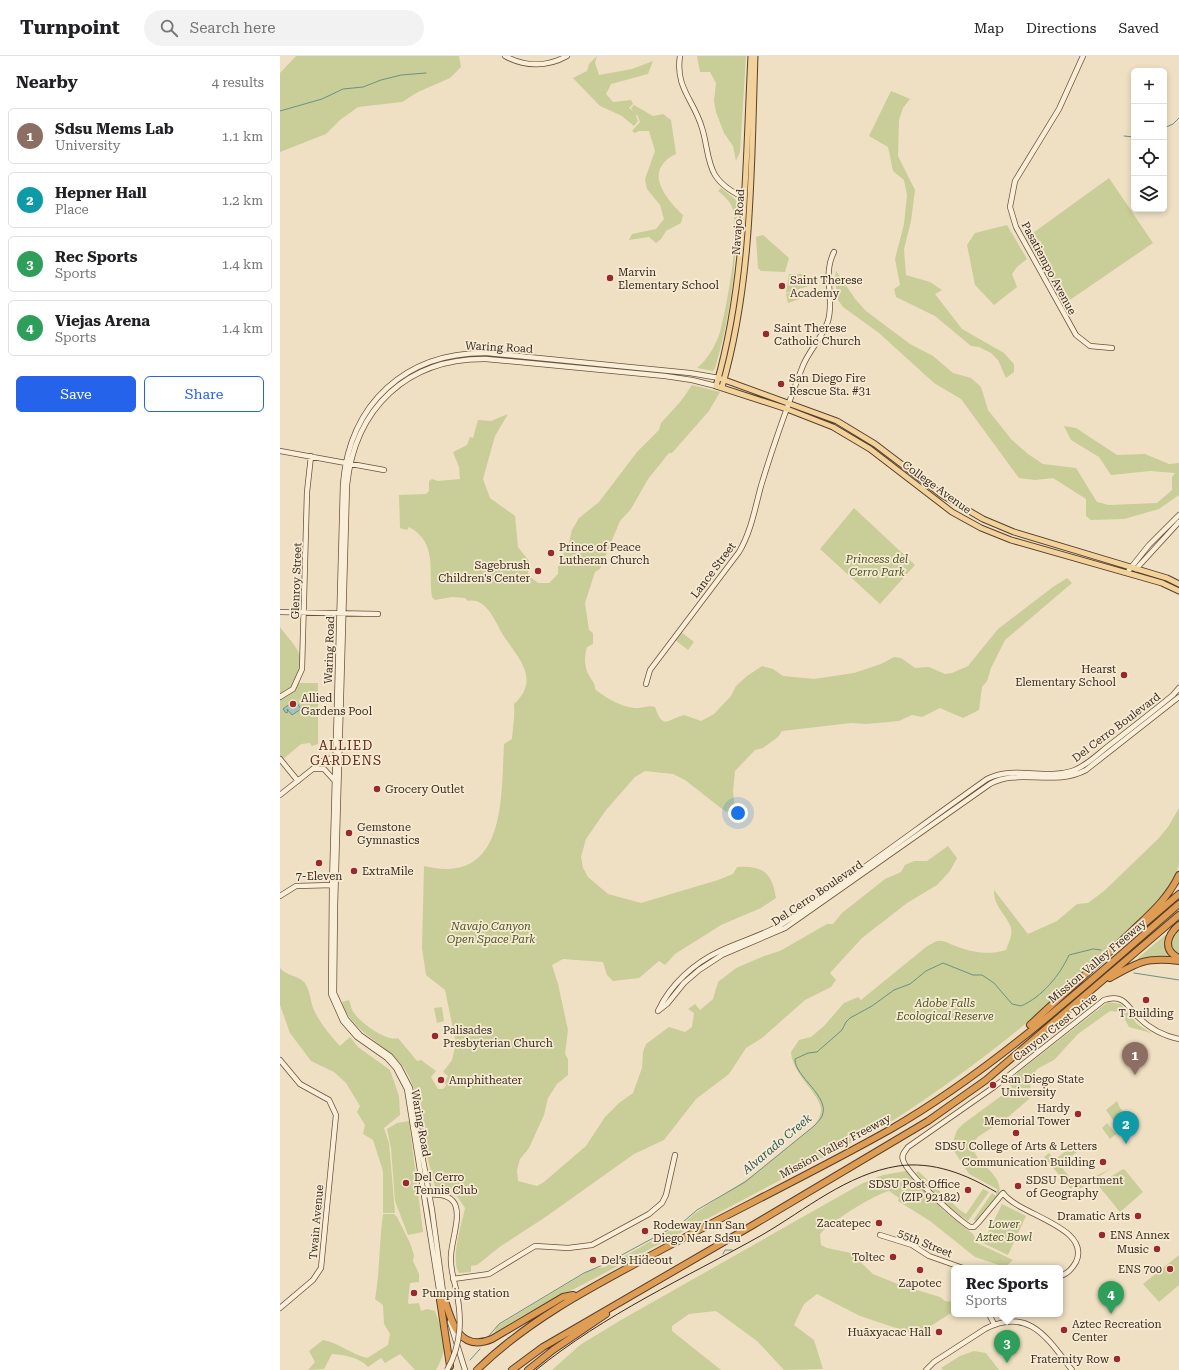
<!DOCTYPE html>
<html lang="en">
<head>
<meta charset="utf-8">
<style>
	:root { --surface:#fff; --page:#f2f2f2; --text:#202124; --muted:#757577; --line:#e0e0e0; --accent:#2563eb }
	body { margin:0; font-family:"Roboto Serif",serif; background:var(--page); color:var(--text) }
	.controls { position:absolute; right:12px; top:12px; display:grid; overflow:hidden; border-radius:6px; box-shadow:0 2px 6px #0003 }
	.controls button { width:36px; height:36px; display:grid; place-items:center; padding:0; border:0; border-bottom:1px solid var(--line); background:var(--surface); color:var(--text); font:20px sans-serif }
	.you { position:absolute; left:458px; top:757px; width:14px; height:14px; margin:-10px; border:3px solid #fff; border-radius:50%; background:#1a73e8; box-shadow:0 0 0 6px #1a73e833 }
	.badge { display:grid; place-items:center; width:26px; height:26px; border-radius:50%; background:var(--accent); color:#fff; font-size:13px; font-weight:700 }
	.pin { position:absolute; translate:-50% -33px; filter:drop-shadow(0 1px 2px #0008) }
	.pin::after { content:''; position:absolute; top:21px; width:14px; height:12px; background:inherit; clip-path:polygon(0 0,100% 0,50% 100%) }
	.popup { position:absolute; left:671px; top:1209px; width:112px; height:52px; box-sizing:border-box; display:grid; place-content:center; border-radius:6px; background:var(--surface); filter:drop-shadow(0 1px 3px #0005); font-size:13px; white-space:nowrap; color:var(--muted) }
	.popup b { font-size:15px; color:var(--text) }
	.popup::after { content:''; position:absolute; left:50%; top:100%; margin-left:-8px; border:8px solid transparent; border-top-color:var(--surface) }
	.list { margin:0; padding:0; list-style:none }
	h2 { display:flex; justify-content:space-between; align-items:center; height:52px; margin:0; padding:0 16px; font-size:17px }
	h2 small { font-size:13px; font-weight:400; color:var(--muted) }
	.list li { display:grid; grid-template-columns:26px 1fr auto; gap:12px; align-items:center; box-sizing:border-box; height:56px; margin:0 8px 8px; padding:0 8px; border:1px solid var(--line); border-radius:6px }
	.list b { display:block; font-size:15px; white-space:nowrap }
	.list p { margin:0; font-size:13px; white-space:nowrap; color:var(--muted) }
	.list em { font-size:13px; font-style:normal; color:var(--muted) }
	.actions { display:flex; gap:8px; padding:12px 16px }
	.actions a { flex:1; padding:9px 0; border:1px solid var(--accent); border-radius:6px; text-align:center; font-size:14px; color:var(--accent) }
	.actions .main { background:var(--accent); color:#fff }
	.icon { flex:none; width:22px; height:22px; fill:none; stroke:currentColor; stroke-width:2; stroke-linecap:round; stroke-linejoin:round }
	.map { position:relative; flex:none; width:899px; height:1314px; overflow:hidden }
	header { display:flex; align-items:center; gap:24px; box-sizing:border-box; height:56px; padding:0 20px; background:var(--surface); border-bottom:1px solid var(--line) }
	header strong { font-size:19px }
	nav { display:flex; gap:22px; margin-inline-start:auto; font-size:14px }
	.search { width:280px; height:36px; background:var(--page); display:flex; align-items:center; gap:10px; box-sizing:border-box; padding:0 14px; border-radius:22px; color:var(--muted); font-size:15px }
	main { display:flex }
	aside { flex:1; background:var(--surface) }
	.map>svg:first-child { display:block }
</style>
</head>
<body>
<header>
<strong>Turnpoint</strong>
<div class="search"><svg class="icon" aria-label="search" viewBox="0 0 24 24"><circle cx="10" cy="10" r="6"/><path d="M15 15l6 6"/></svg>Search here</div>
<nav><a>Map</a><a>Directions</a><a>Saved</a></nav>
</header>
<main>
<aside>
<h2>Nearby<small>4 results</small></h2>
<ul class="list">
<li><span class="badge" style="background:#8d6e63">1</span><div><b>Sdsu Mems Lab</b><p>University</p></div><em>1.1 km</em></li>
<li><span class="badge" style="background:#0f9aa8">2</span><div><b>Hepner Hall</b><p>Place</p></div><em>1.2 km</em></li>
<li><span class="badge" style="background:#2e9e5b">3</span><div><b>Rec Sports</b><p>Sports</p></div><em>1.4 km</em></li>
<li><span class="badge" style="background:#2e9e5b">4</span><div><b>Viejas Arena</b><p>Sports</p></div><em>1.4 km</em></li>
</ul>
<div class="actions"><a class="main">Save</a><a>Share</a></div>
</aside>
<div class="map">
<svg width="899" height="1314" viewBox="0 0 899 1314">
	<rect width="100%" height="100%" fill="#efe0c3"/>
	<path fill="#c9cd97" d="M16,0H179L181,11L170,22L138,36L122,46L78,51L60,64L46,78L0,96V17Z
		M317,0L315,7L319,19L352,13L373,5L368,18L331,28L326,38L333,46L351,44L353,48L349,52L353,55L351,52L354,49L373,60L383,58L391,64L396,98C363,114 384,141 403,159L401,167L386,175L381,183L376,187L369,181L349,184L352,178L376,173L384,163L380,149L367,133L365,123L375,95L369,75H359L355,77L352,75L360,66L357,58L356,60L358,65L354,70L342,60L320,50L293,22L307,15L309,8Z
		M417,0H466L460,96L456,105L453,90L444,77L436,56L434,45L436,27L430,16H420Z
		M611,35L630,43L623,52L619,64L618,100L635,134L631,165L624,193L626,219L650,226L662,234L655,238L682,273L724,297L734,308V316L726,322L718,304L711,297L699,291L691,290L655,260L616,241L614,233L620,229L615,203L624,168L627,139L624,124L613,115L608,91L589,80Z
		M829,122L873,187L784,248L746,182Z
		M441,132L456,144L457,149C457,204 451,259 435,312L433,315L417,312C428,303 436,289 440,276C447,250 461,175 452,151C449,144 443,139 438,135Z
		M727,169L747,203L737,211L732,218L737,231L714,249L695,229L687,189L695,177Z
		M483,179L509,202L505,216L481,215L478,212L476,181Z
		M556,215L576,244L586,255L630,288L653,300L673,317L691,322L701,331L708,354L731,383L748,398L763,408L796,412L817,446L829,449L877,447L892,434V421L895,417L870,415L831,419L819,401L791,384L784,370L796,372L837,399L865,398L889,408L899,407V439L879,453L844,463L811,464L806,460V443L773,422L755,424L739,422L681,343L654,327L599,277L563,251L558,244L555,225Z
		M509,218H523L529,221L532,229L506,237Z
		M518,235L520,243L508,247L506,238Z
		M412,329L440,336L429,355L392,397H389L368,423L351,453L340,465L320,513L315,516L305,547L309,574L313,577V588L307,591C304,601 304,612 310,621C313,626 315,627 315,633C325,642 345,653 359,652C366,651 368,649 375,651C383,675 388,663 404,659L421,665L434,658L451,640L456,630L467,620L482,610L493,613L503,620L534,623L574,617L601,608L614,601L621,602L635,612L649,611L665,618L672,617L688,610L718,573L773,531L787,522L792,527L725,584L711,612L707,625L702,631L699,654L683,662L660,652L642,661L632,659L619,665L586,668L571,667L502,675L498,681L483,692L475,694L455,715L453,736L455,752L446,756L405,724L393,718L365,715L355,721L326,754L306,783L301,801L303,812L308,821L328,838L361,847L438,824L453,818L457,811C482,809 492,816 496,842L481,852L441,869L395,898L385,909L379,905L359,922L333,925L327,919L323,906L283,903L272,909L278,928L288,974L285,998L288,1003V1019L277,1028L268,1042L264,1059L249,1092L240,1103L237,1114L238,1125L257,1130L264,1126L306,1090L325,1061L339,1047L353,1037L362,1012L363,996L366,988L389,971L405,976L412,971L414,957L408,953L415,948L420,954L433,943L438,926L456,912L484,900L500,895L547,868H553L562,857L605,823L621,816L625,809L634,805H647L668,790L677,802L670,815L657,829L627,847L582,882L550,917L556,924L551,931L525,944L482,982L466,992L449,1018L416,1043L384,1084L354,1098L267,1160L221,1190L197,1209L191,1210V1216L179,1217C170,1204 182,1167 185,1152C172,1131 174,1139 155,1131C150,1112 145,1092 141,1071C138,1052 137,1032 124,1012C107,987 71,977 62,946L69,944C71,949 71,954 75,958C81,967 107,986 118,982L137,1005L141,1004L156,1015L151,1021L158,1033H163L166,1030L165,1025L168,1020L163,1016L172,1004L176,987L165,934L146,919L142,892L144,810C226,830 221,744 224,688L232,683C233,670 235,660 234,648C260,624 240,604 225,582C216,569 208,541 188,545L185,542L172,541L155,544L152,541C148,513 158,487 129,471L127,474L120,472L119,439L146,438L149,435V425L152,423L158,425L180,423L179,411L173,396L187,389L190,381L193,382L198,364L211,365L228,358L215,380L203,423L210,442L235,460L238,491L249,505L248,519L258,527H269L278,518V510L284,496L282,494L283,491H288L292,474L299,462L319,446L357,396L379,374L381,367L401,345Z
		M574,452L635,509L600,548L540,493Z
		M0,571C17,594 27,597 17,627H38V688L32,690L30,687L21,688L2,704L0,702Z
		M401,576L414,586L408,594L395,584Z
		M899,752V807L897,816L887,835C806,922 713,1000 612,1065L264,1249L213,1280L217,1270L312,1213L325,1211L405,1166L414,1158L472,1120L534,1070C538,1064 541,1060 541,1053C540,1038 512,1018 511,996L519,984L531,981L544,970L564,947L578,941L581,944L646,891C650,889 654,886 657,885C666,884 670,889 678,891C695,897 709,899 726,894C728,888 733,879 731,872C726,857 714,852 714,834L748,878L777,865L797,848L808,847L824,835L878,783L888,771Z
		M899,871V899C884,892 892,881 899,871Z
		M885,879L887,880L886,890L892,902L875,901L857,903Z
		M0,912C6,920 17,919 24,926C30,933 30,943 33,952C39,966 49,978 60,990L70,981L78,991L110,1014L119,1040L120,1059L104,1072L109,1087L115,1157H103V1115L93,1084L83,1078L85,1069L77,1056L80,1050L66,1027L54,1016L31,1005L10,977L0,949Z
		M828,946L841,948L857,968L871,977L849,971L841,956L830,955L798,978L774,1004L757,1013L750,1024L751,1039L749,1043L727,1062L699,1080L693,1086C690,1107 725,1116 719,1139L695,1166L694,1163L712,1137L716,1140L717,1133L689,1118L674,1095L672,1089L677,1074L683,1068L732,1032L727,1025Z
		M162,951L164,965L157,967L154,952Z
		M837,1045L840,1052L851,1065L840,1074L826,1054Z
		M129,1065L143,1176L128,1179L115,1145L111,1092L107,1073L117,1067Z
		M827,1067L836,1078L830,1083L822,1072Z
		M792,1090L798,1095L782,1108L777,1102Z
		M769,1097L795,1127L791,1133L764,1101Z
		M832,1112L801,1132L795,1134L796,1128L802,1127Z
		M843,1113L845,1114L863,1136L840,1156L818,1129Z
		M626,1115L664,1155L693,1178L697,1187L733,1204L725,1211L695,1201L650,1165L618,1145L619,1142L609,1135C593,1139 551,1166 540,1178L541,1189L547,1192L571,1197L593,1218L620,1229L660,1241L665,1245L674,1246V1255L637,1279L580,1260L537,1238L524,1248L514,1269L534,1284L543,1313L504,1314L477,1285L436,1255L409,1258L392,1270V1275L441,1314H272L300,1289L341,1264L581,1128L603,1119Z
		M638,1115L680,1154L686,1158L703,1133L709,1136L688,1165L667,1150L636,1117Z
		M722,1148L746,1160L728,1199L703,1187Z
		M103,1158H114L117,1161L130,1187L134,1199L133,1205L139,1218V1226L130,1227L128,1247L129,1248L139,1247L141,1255L147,1253L155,1255C164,1280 170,1289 156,1314H135L120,1298L105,1307L101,1302L88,1311C79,1301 65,1299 52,1298L44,1313L28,1314L35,1306L29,1295L43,1284C59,1287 71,1298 87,1302L108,1289L110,1278L104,1268L103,1249L95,1243C100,1215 99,1186 103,1158Z
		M899,1199V1229L879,1246L863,1228Z
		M694,1295L706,1297L719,1314H663L661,1312L680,1300Z"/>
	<path fill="#a5c2b8" stroke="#6c9086" d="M15,644L21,653L12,659L7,653L8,656L6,657L3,653Z"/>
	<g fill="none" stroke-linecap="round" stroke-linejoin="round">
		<path stroke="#6c9086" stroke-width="1" d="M0,55L42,43L63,33L83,31L101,24L121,19L146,17
			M884,72L893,68L899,62
			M844,80L854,81
			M854,917L899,924
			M844,1065L845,1066V1067L843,1066Z
			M443,1198L445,1194H452
			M208,1281L219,1268L304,1217L325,1208L403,1166L417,1154L465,1126L534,1070C537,1067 540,1064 542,1060C551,1041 514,1020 515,1003L528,997L537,996L562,974L566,966L570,962L592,950L614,934L630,928L646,915L663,907L693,919H702L714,927L732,948L741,950C762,941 780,919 789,899L813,893L821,894
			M190,1304L200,1293"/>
		<g stroke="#6b523d" stroke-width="6">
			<path id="secondary" d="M225,0C245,11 267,11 287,0
				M400,0C395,32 414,44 422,72C427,87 427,106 435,119C442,130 453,136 464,142
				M803,0L779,53L735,125L730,151L736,171L796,279L810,290L832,292
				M0,395L104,414
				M856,513L899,466
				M849,514L869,489L899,459
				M0,556L98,558
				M366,628L370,614L459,496C471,476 475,452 481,430C493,390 507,351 522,312C528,295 542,283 548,265C555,241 542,219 554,196
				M0,641L13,633L22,613L27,436L31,400
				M0,703L18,725
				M34,713H44L54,724
				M0,739L44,704L58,701
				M0,840L16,830L53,829
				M378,955C390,929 414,907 440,895C461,885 484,879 504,867C573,821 639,771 707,723C734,709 765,724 792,715C805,711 817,699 827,691C849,674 871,657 893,639L899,632
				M378,955L387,948L404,927L419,914L442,899L505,872L710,728C738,712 774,731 806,714L899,641
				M0,1004L20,1028L49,1044L56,1059L41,1212L33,1224L0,1252
				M146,1139C193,1134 173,1172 171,1199C170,1210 173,1222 176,1233
				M600,1179L632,1189L649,1200L683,1212
				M780,1220C788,1218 792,1213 796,1206C812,1171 738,1159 723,1137L698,1167L694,1171H690C676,1162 627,1118 623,1104C621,1099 625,1095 628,1091L714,1031L824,944C830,942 837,941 843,945C849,949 852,956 858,961C869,972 884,980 899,983
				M173,1223L209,1218L255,1190L288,1192L312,1189L369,1158L382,1147L386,1139L395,1099
				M164,1243L152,1154L130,1032L119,1011L110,1000L80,979L66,963L54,937L55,850L67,429C75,352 127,302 206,303L385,320L412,324L436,330
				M161,1246L127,1033L116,1012L107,1002L77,981L63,965L51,938L52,829L63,428C70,347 126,296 207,297L410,317L439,322
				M709,1258L714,1268
				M170,1266L185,1314
				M646,1314L654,1306L705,1273C749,1250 768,1283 792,1314"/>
		</g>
		<g stroke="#573f2e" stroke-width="7">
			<path id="primary" d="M471,0C465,110 467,223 436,330L507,353L553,371L590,393L672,456L701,472L731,484L882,527L899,535
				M439,322L557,365L595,388L662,439L703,463L734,476L887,522L899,528
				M442,331C473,224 471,111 475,0"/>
		</g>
		<g stroke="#573f2e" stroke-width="8">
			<path id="highway" d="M864,868L899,838
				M899,869C887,879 882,894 899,902
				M830,922C858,906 866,901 899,905
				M750,969C784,937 820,906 854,873C871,857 889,841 899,819
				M164,1241C171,1265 179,1297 212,1283L283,1241L293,1239
				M160,1244L170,1310
				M197,1314C246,1266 306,1234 366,1202C447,1158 531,1118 611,1073C715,1013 809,926 899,848
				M232,1314L263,1291L473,1169L648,1065L706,1024L899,859
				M248,1314L273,1294L326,1258"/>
		</g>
		<use href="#secondary" stroke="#f9eed7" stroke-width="4.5"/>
		<use href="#primary" stroke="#f2d39b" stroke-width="5"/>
		<use href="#highway" stroke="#df9c53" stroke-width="6"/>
		<path stroke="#392a1e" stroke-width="1" d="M256,1314C325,1258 405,1222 482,1179C525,1154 567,1118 618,1110C653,1105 686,1118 716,1136"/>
		<g stroke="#6b523d" stroke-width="6" stroke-linecap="butt">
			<path id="secondary-bridge" d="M167,1314C182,1288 182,1261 176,1233"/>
		</g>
		<use href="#secondary-bridge" stroke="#f9eed7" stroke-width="4.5"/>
	</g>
	<g fill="#99292e" stroke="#f6ead3" stroke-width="1.5">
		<circle cx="330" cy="222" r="4"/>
		<circle cx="502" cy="230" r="4"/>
		<circle cx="486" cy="278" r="4"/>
		<circle cx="501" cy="328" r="4"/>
		<circle cx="271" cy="497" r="4"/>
		<circle cx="258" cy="515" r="4"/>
		<circle cx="844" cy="619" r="4"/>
		<circle cx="13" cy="648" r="4"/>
		<circle cx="97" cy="733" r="4"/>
		<circle cx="69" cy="777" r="4"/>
		<circle cx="39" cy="807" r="4"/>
		<circle cx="74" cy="815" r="4"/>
		<circle cx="866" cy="944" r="4"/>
		<circle cx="155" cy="980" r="4"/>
		<circle cx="161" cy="1024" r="4"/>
		<circle cx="713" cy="1029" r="4"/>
		<circle cx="798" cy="1058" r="4"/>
		<circle cx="736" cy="1077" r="4"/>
		<circle cx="823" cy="1106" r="4"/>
		<circle cx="126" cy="1127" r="4"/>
		<circle cx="738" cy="1130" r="4"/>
		<circle cx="688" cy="1134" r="4"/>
		<circle cx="858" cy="1160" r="4"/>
		<circle cx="599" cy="1167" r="4"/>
		<circle cx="365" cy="1175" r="4"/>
		<circle cx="822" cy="1179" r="4"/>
		<circle cx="877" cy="1193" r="4"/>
		<circle cx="613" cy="1201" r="4"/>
		<circle cx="313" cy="1204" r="4"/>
		<circle cx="890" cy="1213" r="4"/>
		<circle cx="640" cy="1214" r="4"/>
		<circle cx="134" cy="1237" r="4"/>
		<circle cx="784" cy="1274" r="4"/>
		<circle cx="659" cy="1276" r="4"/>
		<circle cx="837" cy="1303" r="4"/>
	</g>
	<g text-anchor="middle" stroke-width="3.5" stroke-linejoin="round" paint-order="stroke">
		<g font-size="11" fill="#392a1e" stroke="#f6ead3">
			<text transform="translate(458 166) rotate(-86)" y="4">Navajo Road</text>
			<text transform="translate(769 212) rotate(62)" y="4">Pasatiempo Avenue</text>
			<text transform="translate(219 291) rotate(3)" y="4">Waring Road</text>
			<text transform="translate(657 431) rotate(36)" y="4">College Avenue</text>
			<text transform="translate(433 514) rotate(-53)" y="4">Lance Street</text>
			<text transform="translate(16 525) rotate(-88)" y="4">Glenroy Street</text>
			<text transform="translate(49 594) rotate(-88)" y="4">Waring Road</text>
			<text transform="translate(836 671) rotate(-37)" y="4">Del Cerro Boulevard</text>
			<text transform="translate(537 837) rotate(-34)" y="4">Del Cerro Boulevard</text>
			<text transform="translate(817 905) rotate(-40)" y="4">Mission Valley Freeway</text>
			<text transform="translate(775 971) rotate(-38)" y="4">Canyon Crest Drive</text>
			<text transform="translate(141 1067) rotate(80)" y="4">Waring Road</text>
			<text transform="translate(555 1090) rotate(-28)" y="4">Mission Valley Freeway</text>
			<text transform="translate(36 1166) rotate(-85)" y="4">Twain Avenue</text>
			<text transform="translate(645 1187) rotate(22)" y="4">55th Street</text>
		</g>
		<g font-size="11" fill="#392a1e" stroke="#f6ead3" text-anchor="start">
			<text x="338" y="220">Marvin<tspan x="338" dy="13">Elementary School</tspan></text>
			<text x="510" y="228">Saint Therese<tspan x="510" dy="13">Academy</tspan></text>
			<text x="494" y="276">Saint Therese<tspan x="494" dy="13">Catholic Church</tspan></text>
			<text x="509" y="326">San Diego Fire<tspan x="509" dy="13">Rescue Sta. #31</tspan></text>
			<text x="279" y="495">Prince of Peace<tspan x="279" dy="13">Lutheran Church</tspan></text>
			<text x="250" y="513" text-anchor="end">Sagebrush<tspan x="250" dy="13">Children's Center</tspan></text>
			<text x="836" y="617" text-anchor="end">Hearst<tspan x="836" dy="13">Elementary School</tspan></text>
			<text x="21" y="646">Allied<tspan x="21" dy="13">Gardens Pool</tspan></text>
			<text x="105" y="737">Grocery Outlet</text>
			<text x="77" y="775">Gemstone<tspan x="77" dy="13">Gymnastics</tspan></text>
			<text x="82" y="819">ExtraMile</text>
			<text x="39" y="824" text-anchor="middle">7-Eleven</text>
			<text x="866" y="961" text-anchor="middle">T Building</text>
			<text x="163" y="978">Palisades<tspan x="163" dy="13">Presbyterian Church</tspan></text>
			<text x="721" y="1027">San Diego State<tspan x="721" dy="13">University</tspan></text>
			<text x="169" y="1028">Amphitheater</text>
			<text x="790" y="1056" text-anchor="end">Hardy<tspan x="790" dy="13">Memorial Tower</tspan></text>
			<text x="736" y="1094" text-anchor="middle">SDSU College of Arts &amp; Letters</text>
			<text x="815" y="1110" text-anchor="end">Communication Building</text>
			<text x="134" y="1125">Del Cerro<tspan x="134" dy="13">Tennis Club</tspan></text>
			<text x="746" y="1128">SDSU Department<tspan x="746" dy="13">of Geography</tspan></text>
			<text x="680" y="1132" text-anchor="end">SDSU Post Office<tspan x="680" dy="13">(ZIP 92182)</tspan></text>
			<text x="850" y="1164" text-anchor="end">Dramatic Arts</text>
			<text x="591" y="1171" text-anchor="end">Zacatepec</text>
			<text x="373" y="1173">Rodeway Inn San<tspan x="373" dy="13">Diego Near Sdsu</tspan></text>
			<text x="830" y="1183">ENS Annex</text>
			<text x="869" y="1197" text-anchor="end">Music</text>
			<text x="605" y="1205" text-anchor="end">Toltec</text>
			<text x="321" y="1208">Del’s Hideout</text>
			<text x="882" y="1217" text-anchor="end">ENS 700</text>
			<text x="640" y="1231" text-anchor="middle">Zapotec</text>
			<text x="142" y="1241">Pumping station</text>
			<text x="792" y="1272">Aztec Recreation<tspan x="792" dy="13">Center</tspan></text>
			<text x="651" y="1280" text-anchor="end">Huāxyacac Hall</text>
			<text x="829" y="1307" text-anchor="end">Fraternity Row</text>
		</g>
		<g font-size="11" font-style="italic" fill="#4b5624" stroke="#f6ead3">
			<text x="597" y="507">Princess del<tspan x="597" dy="13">Cerro Park</tspan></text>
			<text x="211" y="874">Navajo Canyon<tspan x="211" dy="13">Open Space Park</tspan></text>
			<text x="665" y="951">Adobe Falls<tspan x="665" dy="13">Ecological Reserve</tspan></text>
			<text x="724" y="1172">Lower<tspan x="724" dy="13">Aztec Bowl</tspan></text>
		</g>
		<g font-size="12" font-style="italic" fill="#2d5954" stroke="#f6ead3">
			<text transform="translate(497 1088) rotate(-40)" y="4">Alvarado Creek</text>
		</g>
		<g font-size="13" letter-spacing="1" fill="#66291d" stroke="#f6ead3">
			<text x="66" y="694">ALLIED<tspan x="66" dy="15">GARDENS</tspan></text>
		</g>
	</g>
</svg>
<div class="controls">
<button>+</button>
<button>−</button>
<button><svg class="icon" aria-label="locate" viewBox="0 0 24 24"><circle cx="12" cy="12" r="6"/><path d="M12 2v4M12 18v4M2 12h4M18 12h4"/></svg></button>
<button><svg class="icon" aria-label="layers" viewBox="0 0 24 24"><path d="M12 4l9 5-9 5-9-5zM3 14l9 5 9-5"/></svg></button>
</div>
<div class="you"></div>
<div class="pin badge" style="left:855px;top:1019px;background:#8d6e63">1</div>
<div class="pin badge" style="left:846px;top:1088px;background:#0f9aa8">2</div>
<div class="pin badge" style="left:727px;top:1307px;background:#2e9e5b">3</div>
<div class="popup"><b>Rec Sports</b>Sports</div>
<div class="pin badge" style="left:831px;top:1258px;background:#2e9e5b">4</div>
</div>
</main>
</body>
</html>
